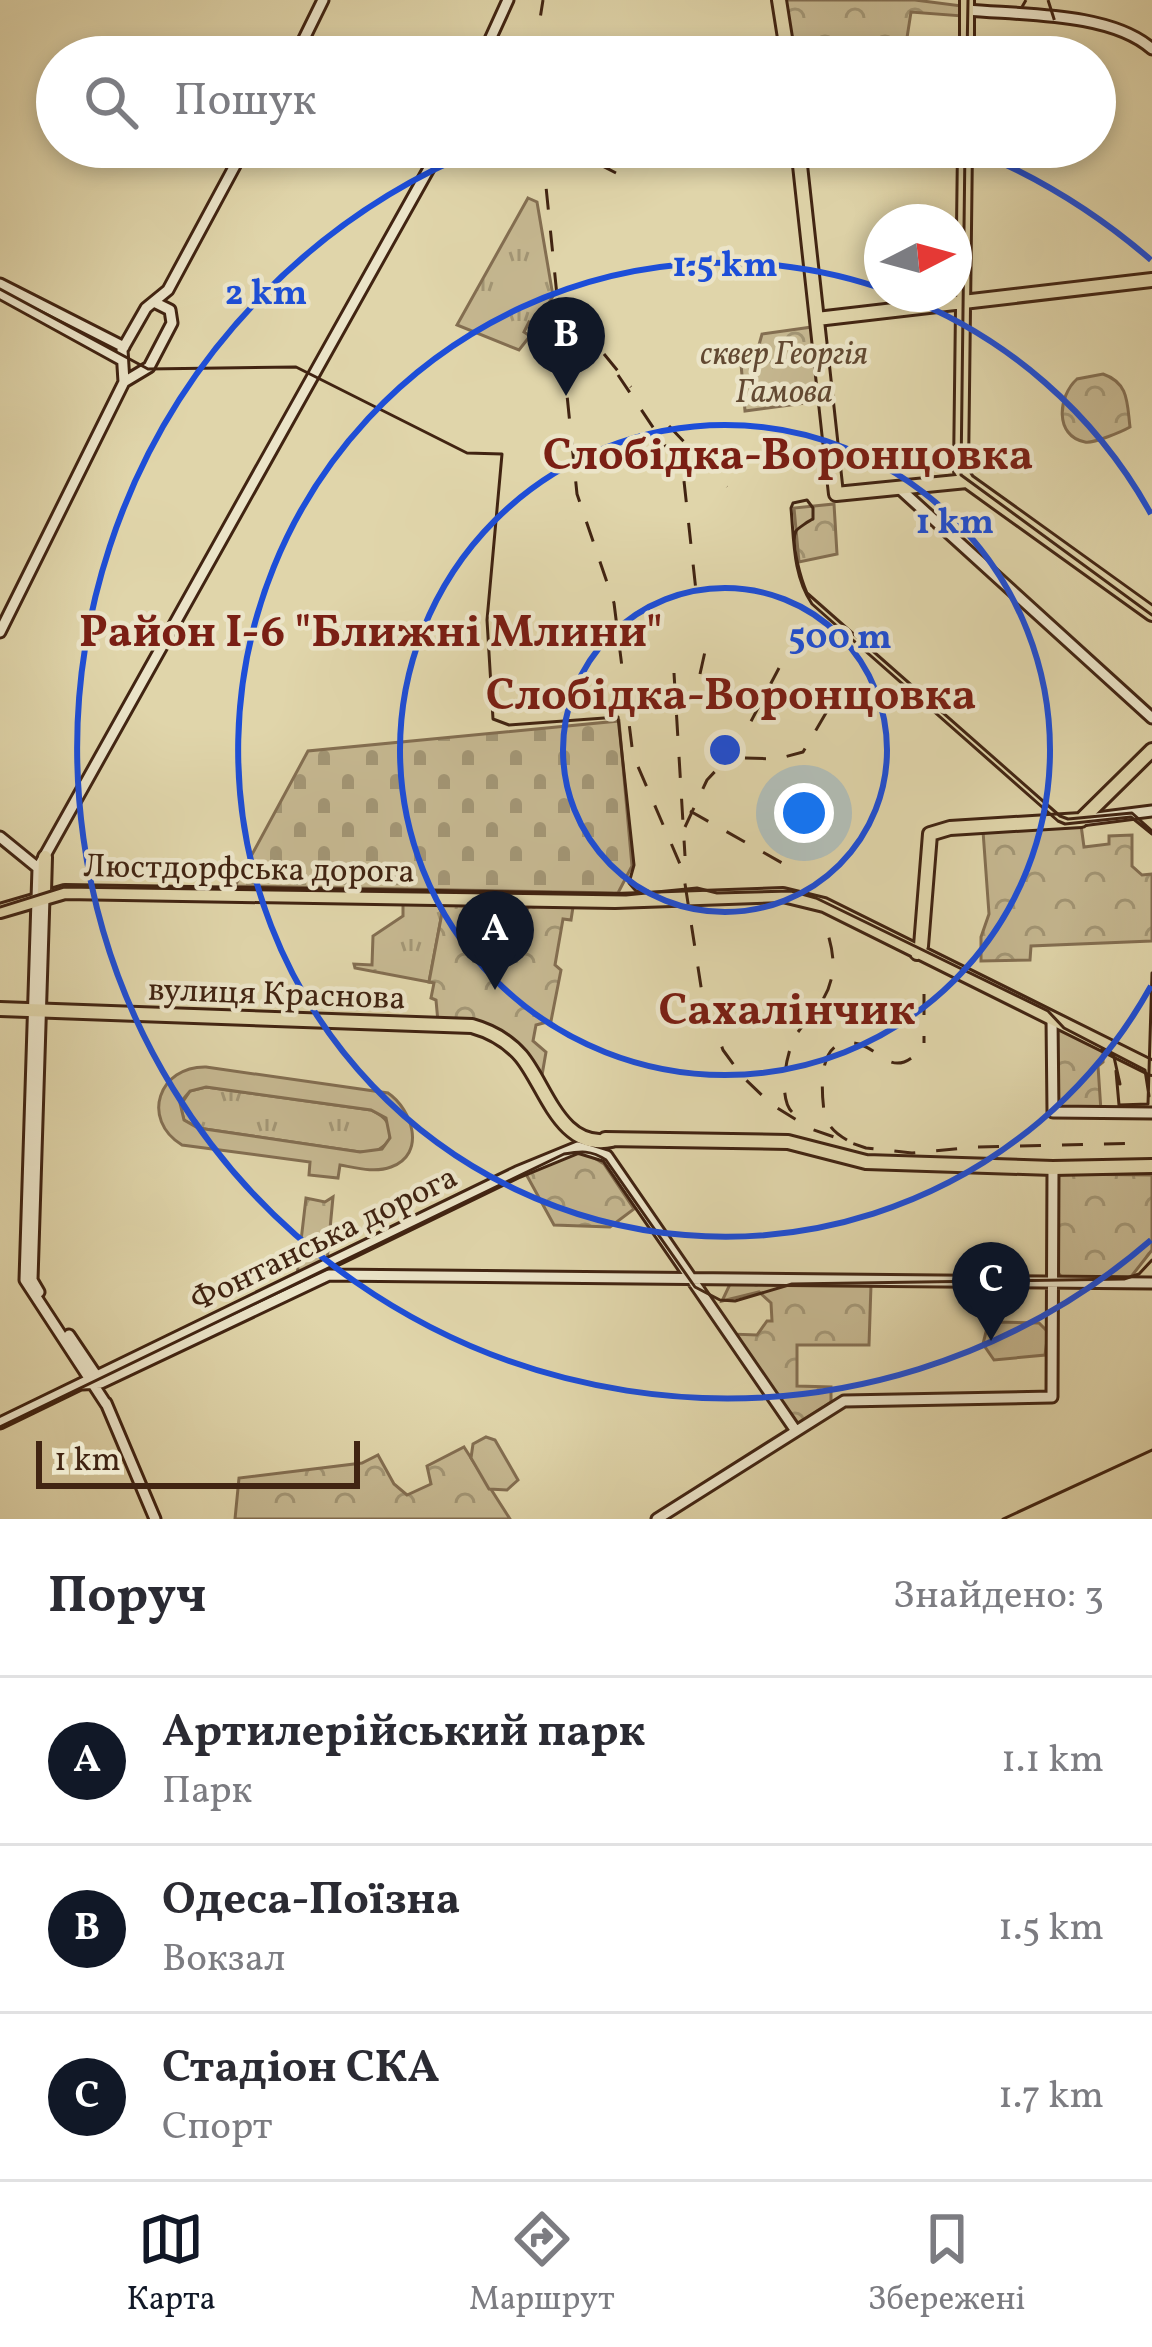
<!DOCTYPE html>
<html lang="uk">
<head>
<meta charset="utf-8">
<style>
	:root { --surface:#fff; --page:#f2f2f3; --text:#2b2b33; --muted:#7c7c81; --line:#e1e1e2; --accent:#111827 }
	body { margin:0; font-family:Vollkorn,serif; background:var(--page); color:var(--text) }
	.compass { position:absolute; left:864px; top:204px; width:108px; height:108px; border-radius:50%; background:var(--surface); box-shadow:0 6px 18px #0003; rotate:84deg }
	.scale { position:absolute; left:36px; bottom:30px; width:324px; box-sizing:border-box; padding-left:12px; border:6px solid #412412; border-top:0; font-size:33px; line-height:42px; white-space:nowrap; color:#412412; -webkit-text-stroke:9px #ebe4c8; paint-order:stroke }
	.you { position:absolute; left:804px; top:813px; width:42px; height:42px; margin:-30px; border:9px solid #fff; border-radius:50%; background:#1a73e8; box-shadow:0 0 0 18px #1a73e833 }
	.badge { display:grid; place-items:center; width:78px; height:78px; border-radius:50%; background:var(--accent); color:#fff; font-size:39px; font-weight:700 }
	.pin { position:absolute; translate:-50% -99px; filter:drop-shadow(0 3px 6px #0008) }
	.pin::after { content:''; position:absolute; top:63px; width:42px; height:36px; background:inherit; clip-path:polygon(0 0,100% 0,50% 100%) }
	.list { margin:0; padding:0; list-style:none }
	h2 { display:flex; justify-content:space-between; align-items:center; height:156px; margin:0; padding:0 48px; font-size:51px }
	h2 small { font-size:39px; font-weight:400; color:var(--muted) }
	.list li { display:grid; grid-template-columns:78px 1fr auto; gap:36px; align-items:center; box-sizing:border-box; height:168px; padding:0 48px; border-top:3px solid var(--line) }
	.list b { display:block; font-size:45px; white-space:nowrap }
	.list p { margin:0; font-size:39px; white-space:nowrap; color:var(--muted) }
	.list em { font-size:39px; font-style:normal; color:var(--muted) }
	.icon { flex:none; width:66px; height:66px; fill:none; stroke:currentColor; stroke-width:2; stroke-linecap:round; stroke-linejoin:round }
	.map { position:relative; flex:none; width:1152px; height:1519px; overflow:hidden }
	.search { position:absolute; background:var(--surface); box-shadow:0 6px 18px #0003; left:36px; right:36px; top:36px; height:132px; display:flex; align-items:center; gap:30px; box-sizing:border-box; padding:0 42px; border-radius:66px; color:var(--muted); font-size:45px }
	.sheet { height:660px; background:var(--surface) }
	nav { display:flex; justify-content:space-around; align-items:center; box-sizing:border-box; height:168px; border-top:3px solid var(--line); background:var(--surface); font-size:33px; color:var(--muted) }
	nav a { display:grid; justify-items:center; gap:6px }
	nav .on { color:var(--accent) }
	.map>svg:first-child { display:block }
</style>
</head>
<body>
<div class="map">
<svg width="1152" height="1519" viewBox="0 0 1152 1519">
	<defs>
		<pattern id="grass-tufts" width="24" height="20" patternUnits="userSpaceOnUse" patternTransform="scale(3)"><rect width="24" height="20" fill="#c5b790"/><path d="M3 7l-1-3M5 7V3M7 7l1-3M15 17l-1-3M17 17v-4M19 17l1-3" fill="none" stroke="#a29574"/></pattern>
		<pattern id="forest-crowns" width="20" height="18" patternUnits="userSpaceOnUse" patternTransform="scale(3)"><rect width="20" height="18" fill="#c5b790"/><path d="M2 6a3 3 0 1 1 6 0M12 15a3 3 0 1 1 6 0" fill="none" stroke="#a29574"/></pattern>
		<pattern id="cemetery-stones" width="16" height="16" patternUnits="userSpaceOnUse" patternTransform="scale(3)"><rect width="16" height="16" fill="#c5b790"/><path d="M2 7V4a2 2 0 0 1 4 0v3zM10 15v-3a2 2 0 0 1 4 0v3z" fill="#a29574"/></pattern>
	</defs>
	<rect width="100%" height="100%" fill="#e0d5aa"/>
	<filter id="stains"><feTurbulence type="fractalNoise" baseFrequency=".00167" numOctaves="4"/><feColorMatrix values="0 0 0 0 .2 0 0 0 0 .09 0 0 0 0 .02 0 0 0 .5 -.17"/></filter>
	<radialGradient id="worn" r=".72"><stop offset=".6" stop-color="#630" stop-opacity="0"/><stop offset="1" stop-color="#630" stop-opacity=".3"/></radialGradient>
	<path fill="url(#grass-tufts)" stroke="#836e51" stroke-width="3" d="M528,198L537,202L553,296L536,325L529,322L524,332L530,336L519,350L457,325Z
		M403,900L436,901L442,913L429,982L355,968L354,964L372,965L373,936L403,916Z
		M206,1087L371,1110C386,1117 393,1125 389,1142L377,1151L360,1152L198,1128L184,1120L180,1106L190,1091Z"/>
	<path fill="url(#forest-crowns)" stroke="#836e51" stroke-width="3" d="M781,0H915L962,6V16L911,12L904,57H790Z
		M812,327L821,401L745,411L741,364L759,345L762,334Z
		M1103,374C1129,383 1127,403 1130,427C1123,431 1093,444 1085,442C1054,436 1058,396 1077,379Z
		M834,504L837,554L799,562L794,508Z
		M1081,825L1084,847L1109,844V836L1132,835V866L1142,875L1152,874V941L1031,946L1030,960L981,961V937L989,914L983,831Z
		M436,901L478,902L483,908L527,910L530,903L573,907L571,920L563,919L555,965L561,970L551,1021L536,1025L533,1041L546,1052L541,1081L507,1041L438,1022L436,1000L431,998L434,983L429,982L442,913Z
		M1054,1026L1103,1050V1062L1098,1066L1101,1111H1057Z
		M585,1152L604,1164L634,1209L610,1227L554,1225L526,1174L572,1154Z
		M1056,1174L1152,1175V1250L1130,1278L1063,1279L1056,1270Z
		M333,1197L327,1261L297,1275L306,1198L325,1202Z
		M731,1282L871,1285L869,1345H797V1386L831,1387V1402L796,1425L732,1334L757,1335L767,1321H772L771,1303L759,1292L722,1301Z
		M464,1447L510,1519H235L239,1478L362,1463L378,1455L394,1484L407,1495L431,1484L427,1466Z"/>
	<path fill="url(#cemetery-stones)" stroke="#836e51" stroke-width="3" d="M619,721L632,866L618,893L235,886L308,751Z"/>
	<path fill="#c5b790" stroke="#836e51" stroke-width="3" fill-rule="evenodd" d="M206,1067L388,1093C412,1109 427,1154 391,1167C375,1173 357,1168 340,1165L338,1178L309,1175L310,1162L182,1145C140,1119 159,1066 206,1067ZM206,1087L371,1110L386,1118L390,1138L382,1149L360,1152L198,1128L184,1120L180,1103L190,1091Z
		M996,1322L1039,1323L1048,1332L1045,1355L994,1360L983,1344L987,1328Z
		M486,1437L495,1440L518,1480L507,1490L489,1489L471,1458L473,1444Z"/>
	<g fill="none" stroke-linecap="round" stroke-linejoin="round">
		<g stroke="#412412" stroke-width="15">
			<path id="secondary" d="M967,10C1021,15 1111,12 1152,49
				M295,57L323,0
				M482,57L508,0
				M0,284L124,347
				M0,293L120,359
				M124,382L149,367L172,323L170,310L156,303
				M899,488L1152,718
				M0,632L124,382L122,350L146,308L168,290L245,147
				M1081,820L1152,811
				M0,837L38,868
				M1052,1018L1053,1112L1152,1113
				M39,1292L32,1280L44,897
				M69,1335L100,1381
				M82,1384L101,1383L329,1275L1152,1283
				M106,1403L155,1519
				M106,1404L25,1280L38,868L441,147
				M0,1423L517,1172L578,1147L607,1156L796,1431
				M657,1519L844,1401L1052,1397L1053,1168"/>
		</g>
		<g stroke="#412412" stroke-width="18">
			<path id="primary" d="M779,0L788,57
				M967,57V0
				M798,147L836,494L967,481
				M965,147L961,471L967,481
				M817,319L1152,280
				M967,481L1152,614
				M44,892L45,857
				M0,911L65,892L615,901L783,895L824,905L1152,1068
				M917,953L921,946L930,834L950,828L1081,820L1152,750
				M0,1009L472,1026C490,1031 508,1041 521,1056C546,1086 560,1151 612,1140
				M605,1139L788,1142L866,1162L1053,1168L1152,1166"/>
		</g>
		<use href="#secondary" stroke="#ebe4c8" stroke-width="9"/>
		<use href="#primary" stroke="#e0d5aa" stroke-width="12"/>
		<path stroke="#412412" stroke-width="3" d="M967,57L968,0
			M965,147L961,475L1152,615
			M0,289L148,369L296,367L467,453L502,454L487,620L493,719L509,725L618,717L634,865L629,883L636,891H648
			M1152,831L1132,813L1068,819L1060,816L807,593C802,582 790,543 796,531C797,529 810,520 813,519V508L807,500L793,503L791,508C794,541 793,576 812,604L1058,821L1065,824L1131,817L1152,834
			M0,907L64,887L626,895L697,888L717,893L791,891L816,898L1048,1011L1064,1028L1145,1070L1149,1096
			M1102,1049L1114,1057L1120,1084
			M1116,1071L1119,1105L1148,1104L1152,973
			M0,1427L564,1154C581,1151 591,1150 606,1160L695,1287L720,1300L735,1301L792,1284L1124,1279L1139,1274L1152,1260
			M1003,1519L1152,1450"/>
		<path stroke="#412412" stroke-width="3" stroke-dasharray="21 21" stroke-linecap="butt" d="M1048,0L1055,22L1060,57
			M1022,7L1026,0
			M534,57L543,0
			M542,147L577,494L614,603L633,755L683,871L702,993L723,1050L742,1076L771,1104L811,1129L866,1148L912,1153L977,1147L1142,1143
			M566,147L616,173
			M626,147L656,160
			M604,354L631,387
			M618,375L683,472L697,600
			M669,426L727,487
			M674,673L685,856
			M700,674L706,647
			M745,758L777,759L803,752L836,696
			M690,811L791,868
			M685,827L707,780L737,748L779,668
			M924,994V1043
			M792,1112C777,1097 787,1046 798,1032C812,1013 828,1000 832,975C835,960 831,943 826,928
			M847,1140C835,1133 827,1126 824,1111C821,1088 818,1037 854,1043C882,1047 891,1083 922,1048"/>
	</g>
	<g fill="none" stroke="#1d4ed8" stroke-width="6">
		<circle cx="725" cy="750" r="162"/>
		<circle cx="725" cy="750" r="325"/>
		<path d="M1151 986A487 487 0 1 1 880 288M900 295A487 487 0 0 1 1151 514"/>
		<path d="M1151 1240A649 649 0 1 1 482 148M968 148A649 649 0 0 1 1151 260"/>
	</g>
	<g text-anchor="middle" stroke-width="9" stroke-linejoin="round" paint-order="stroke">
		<g font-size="33" font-style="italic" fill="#624932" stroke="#ebe4c8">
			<text x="784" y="364">сквер Георгія<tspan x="784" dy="38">Гамова</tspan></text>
		</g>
		<g font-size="33" fill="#412412" stroke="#ebe4c8">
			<text transform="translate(249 867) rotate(1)" y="12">Люстдорфська дорога</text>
			<text transform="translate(277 992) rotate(2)" y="12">вулиця Краснова</text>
			<text transform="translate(323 1237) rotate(-26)" y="12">Фонтанська дорога</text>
		</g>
		<g font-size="45" font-weight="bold" fill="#7a1f14" stroke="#ebe4c8">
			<text x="788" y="469">Слобідка-Воронцовка</text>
			<text x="371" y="646">Район І-6 "Ближні Млини"</text>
			<text x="731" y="709">Слобідка-Воронцовка</text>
			<text x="787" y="1024">Сахалінчик</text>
		</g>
	</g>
	<circle cx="725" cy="750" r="18" fill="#1d4ed8" stroke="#ebe4c8" stroke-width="6"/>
	<g font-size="36" text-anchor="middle" font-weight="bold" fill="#1d4ed8" stroke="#ebe4c8" stroke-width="9" stroke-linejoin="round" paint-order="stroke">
		<text x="725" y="276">1.5 km</text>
		<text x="266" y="304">2 km</text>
		<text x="955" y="533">1 km</text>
		<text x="840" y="648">500 m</text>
	</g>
	<rect width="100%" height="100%" filter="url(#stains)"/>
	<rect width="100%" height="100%" fill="url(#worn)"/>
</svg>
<svg class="compass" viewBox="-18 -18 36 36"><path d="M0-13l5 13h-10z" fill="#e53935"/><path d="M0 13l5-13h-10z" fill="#7c7c81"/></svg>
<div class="scale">1 km</div>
<div class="you"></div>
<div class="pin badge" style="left:495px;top:990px">A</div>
<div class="pin badge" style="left:566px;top:396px">B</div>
<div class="pin badge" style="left:991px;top:1341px">C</div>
<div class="search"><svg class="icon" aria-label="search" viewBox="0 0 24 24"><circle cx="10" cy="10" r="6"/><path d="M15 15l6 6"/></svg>Пошук</div>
</div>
<section class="sheet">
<h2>Поруч<small>Знайдено: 3</small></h2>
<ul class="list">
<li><span class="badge">A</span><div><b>Артилерійський парк</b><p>Парк</p></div><em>1.1 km</em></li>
<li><span class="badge">B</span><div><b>Одеса-Поїзна</b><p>Вокзал</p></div><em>1.5 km</em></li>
<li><span class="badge">C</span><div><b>Стадіон СКА</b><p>Спорт</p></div><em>1.7 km</em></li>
</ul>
</section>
<nav>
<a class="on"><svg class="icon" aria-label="map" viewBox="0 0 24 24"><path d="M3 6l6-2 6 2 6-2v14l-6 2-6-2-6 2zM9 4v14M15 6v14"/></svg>Карта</a>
<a><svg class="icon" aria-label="directions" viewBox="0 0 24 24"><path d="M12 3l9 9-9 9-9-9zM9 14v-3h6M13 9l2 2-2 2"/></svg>Маршрут</a>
<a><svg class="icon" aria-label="saved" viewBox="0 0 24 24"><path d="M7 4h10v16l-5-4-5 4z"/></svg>Збережені</a>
</nav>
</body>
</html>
